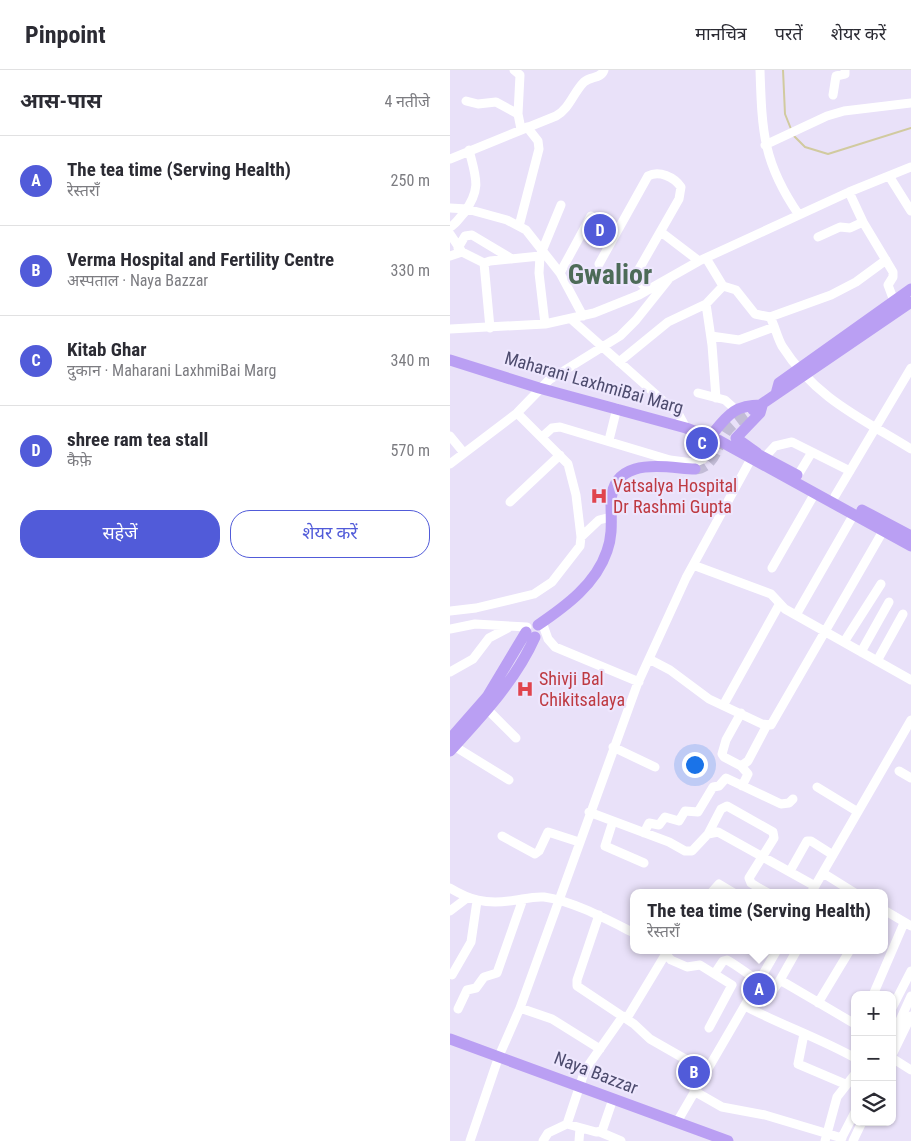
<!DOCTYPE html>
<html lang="hi">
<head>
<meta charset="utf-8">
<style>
	:root { --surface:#fff; --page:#f2f2f3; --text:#2b2b33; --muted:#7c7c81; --line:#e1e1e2; --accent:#515bd9 }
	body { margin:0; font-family:"Roboto Condensed","Noto Sans Devanagari",sans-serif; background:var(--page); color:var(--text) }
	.controls { position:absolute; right:15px; bottom:15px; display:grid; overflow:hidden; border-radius:10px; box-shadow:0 1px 4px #0004 }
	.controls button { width:45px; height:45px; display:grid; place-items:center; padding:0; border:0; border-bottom:1px solid var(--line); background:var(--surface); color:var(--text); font:25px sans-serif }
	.you { position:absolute; left:244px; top:694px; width:18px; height:18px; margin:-12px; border:4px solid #fff; border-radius:50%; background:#1a73e8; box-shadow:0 0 0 8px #1a73e833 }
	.badge { display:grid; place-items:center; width:32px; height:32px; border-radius:50%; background:var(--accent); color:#fff; font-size:16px; font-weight:700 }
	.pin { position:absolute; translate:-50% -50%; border:2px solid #fff; box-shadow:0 1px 5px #0006 }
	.popup { position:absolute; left:180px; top:819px; width:258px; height:65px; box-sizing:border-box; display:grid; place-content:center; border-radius:10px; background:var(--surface); filter:drop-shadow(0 1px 4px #0005); font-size:16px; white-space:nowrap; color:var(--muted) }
	.popup b { font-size:19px; color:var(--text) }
	.popup::after { content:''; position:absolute; left:50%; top:100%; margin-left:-10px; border:10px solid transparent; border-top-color:var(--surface) }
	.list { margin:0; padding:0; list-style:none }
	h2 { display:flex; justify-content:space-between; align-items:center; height:65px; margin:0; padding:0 20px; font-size:21px }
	h2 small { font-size:16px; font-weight:400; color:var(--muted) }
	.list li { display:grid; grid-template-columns:32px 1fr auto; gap:15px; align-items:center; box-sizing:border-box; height:90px; padding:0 20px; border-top:1px solid var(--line) }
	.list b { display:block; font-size:19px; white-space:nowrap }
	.list p { margin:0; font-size:16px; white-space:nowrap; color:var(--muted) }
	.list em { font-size:16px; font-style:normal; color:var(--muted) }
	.actions { display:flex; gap:10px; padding:15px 20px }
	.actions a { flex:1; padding:11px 0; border:1px solid var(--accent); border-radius:20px; text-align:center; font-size:18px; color:var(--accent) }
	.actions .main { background:var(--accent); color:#fff }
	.icon { flex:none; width:28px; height:28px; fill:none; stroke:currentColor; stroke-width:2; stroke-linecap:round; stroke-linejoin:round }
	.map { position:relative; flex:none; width:461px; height:1071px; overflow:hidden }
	header { display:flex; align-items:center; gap:30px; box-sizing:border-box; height:70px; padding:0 25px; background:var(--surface); border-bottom:1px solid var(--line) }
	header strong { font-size:24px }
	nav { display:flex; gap:28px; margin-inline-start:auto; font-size:18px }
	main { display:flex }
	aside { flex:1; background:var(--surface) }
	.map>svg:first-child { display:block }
</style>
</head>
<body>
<header>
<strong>Pinpoint</strong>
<nav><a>मानचित्र</a><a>परतें</a><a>शेयर करें</a></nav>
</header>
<main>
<aside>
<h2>आस-पास<small>4 नतीजे</small></h2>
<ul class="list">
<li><span class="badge">A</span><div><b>The tea time (Serving Health)</b><p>रेस्तराँ</p></div><em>250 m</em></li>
<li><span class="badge">B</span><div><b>Verma Hospital and Fertility Centre</b><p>अस्पताल · Naya Bazzar</p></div><em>330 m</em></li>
<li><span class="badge">C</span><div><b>Kitab Ghar</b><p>दुकान · Maharani LaxhmiBai Marg</p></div><em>340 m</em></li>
<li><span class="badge">D</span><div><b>shree ram tea stall</b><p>कैफ़े</p></div><em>570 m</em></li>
</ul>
<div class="actions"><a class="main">सहेजें</a><a>शेयर करें</a></div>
</aside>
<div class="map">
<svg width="461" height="1071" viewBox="0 0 461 1071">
	<rect width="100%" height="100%" fill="#e9e1f9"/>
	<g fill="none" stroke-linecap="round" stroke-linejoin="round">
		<path stroke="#d1ca9f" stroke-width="2" d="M333,0L335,44L341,59
			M344,66L355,77L378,84L461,58"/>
		<path stroke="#c2bcd6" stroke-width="11" stroke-dasharray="11 5.5" stroke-linecap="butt" d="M245,399C265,397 266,377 276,362C282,353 294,347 303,340"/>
		<path stroke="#fff" stroke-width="9" d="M64,0L70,5L68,44L71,59
			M310,0C312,62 313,93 349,145
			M383,25L386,6L395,4V0
			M16,31L28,34L46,32L68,44
			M315,75L377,46L394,41L461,33
			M0,89L106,46C120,38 123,23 134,12C141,6 151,9 154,0
			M439,106L461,141
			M399,122L413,152L443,202V207L438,215L444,231
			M0,138L17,139L57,150L76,160L110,203L133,246
			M69,156L89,79L88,71L77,57
			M0,157C6,154 9,148 14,143C32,118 26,108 19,80
			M211,162L249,191
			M0,164L12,182L34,193
			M368,167L390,157L400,158L413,152
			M8,178L15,166L22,165L62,189
			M0,186L12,182
			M256,188L273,216L286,220L305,244L320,247C325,256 327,267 332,276C365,328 411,348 461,379
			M149,194L198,106C209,100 224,107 231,117L229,129L189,199L190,212L198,220
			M110,203L141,146
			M256,234L262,275L266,328
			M320,247L381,225L406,212L436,190
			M121,249L229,345L236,358
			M95,254L89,203L90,186L111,135
			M40,258L34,193L40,191L90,186
			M0,259L95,254L144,243L189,225L249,191L399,122L461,97
			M261,266L289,270L324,257
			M169,292L218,252L256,234L273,216
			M248,323L275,330L286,340
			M0,366L14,383
			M92,367L102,358L110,357L220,390L243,393L253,389L262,368
			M159,370L167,338
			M315,387L325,376L342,372L400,401
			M0,394L67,343L99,310L170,266L186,250L218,210
			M348,405L362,382
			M385,426L461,298
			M60,432L110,385
			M131,467L149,450L161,447
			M243,495L321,524L335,539L461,610
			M322,498L365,423
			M0,541L26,538L84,524L102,512L130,476L131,467L126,425L118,394L67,343
			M346,545L404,444
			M92,552L98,569L105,577L189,612
			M0,559L25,554L77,557
			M394,572L431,514
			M411,582L439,532
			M199,589L220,600L259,629L312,654L321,655L433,461
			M427,591L453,544
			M0,602L23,589L39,568L58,558
			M274,634L329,535
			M38,640L66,668
			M291,643L276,670L272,684L274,687L291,696L298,691L317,655
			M4,676L59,710
			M163,677L205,697
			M291,696L298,704L292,716
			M449,701L461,708
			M367,717L408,742
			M139,742L219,772L235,781H242L258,764L268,762L365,816
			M163,751L155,776L194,793
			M194,763L199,753L209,755L215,747L229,751L235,741L248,742L263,717L269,716L276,708L331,734L339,733L343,729
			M258,764L271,739L277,736L323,762L324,768L299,808L301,813L309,818
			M52,766L85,784L89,781L98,762L129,772
			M340,801L357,771H361L383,785
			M373,803L405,823
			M0,818C20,830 35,834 59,831C71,830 82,826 94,827C123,831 158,850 184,863
			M261,823L269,814L284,823
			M306,823L309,818L318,823
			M361,823L461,650
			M434,840L461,856
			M0,841L17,828
			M149,845L127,910V916L184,954L200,969L256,1001
			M212,880L221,890L237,897L250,895L282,915L259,958
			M265,903L273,891L277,890C287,895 317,919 324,919L330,910L405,954
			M2,905L21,872L27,831
			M330,910L347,880
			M423,925L454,853
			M368,933L400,880
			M295,936C331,955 369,968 405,988
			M70,938L102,949L150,979
			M442,938L461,901
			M8,939L17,920L26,918L34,907L47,903L73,829
			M177,948L215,885
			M354,964L348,994L395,1014
			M442,968L461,926
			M442,985L461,946
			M442,988L461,1000
			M244,1021L272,1037L315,1045L392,1068
			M227,1052L327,880
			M117,1054L135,1000L173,946
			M150,1062L171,1071
			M20,1071L49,986L70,938L187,615L236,508L301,389
			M93,1071L98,1063L117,1054L146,1062L152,1061L163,1029
			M129,1071L130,1058
			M375,1071L387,1027L405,1004
			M390,1071L405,1042
			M403,1071L412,1052"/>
		<path stroke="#ba9ff3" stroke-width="11" d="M0,290L89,318L236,358L270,371L461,476
			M326,324L329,313L461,219
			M303,340L461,232
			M264,362C279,343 287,335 311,335
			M300,380L347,405
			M307,383L286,368L310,343L312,336
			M412,440L461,466
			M88,555C116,536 146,514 157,481C163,465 161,449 161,432C163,385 215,398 245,399
			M0,669L37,627L76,562
			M0,681C32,646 66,610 85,567
			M0,969L278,1071"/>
	</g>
	<defs>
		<g id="hospital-bare" transform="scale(1.35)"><path d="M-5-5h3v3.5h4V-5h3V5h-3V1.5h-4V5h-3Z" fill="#e0444e" stroke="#ede6fd" stroke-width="2.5" paint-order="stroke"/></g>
	</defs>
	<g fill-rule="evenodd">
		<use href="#hospital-bare" x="149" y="426"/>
		<use href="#hospital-bare" x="75" y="619"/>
	</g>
	<g text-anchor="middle" stroke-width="4.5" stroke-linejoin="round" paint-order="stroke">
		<g font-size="18" fill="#4d4b6e" stroke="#ede6fd">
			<text transform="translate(144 313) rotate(16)" y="6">Maharani LaxhmiBai Marg</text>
			<text transform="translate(146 1003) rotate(21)" y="6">Naya Bazzar</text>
		</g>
		<g font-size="18" fill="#be3a42" stroke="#ede6fd" text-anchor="start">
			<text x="163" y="422">Vatsalya Hospital<tspan x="163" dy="21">Dr Rashmi Gupta</tspan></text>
			<text x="89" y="615">Shivji Bal<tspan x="89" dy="21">Chikitsalaya</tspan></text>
		</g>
		<g font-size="28" font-weight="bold" fill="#4d6b58" stroke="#ede6fd">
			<text x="160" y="214">Gwalior</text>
		</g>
	</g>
</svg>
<div class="controls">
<button>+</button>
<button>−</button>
<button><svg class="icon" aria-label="layers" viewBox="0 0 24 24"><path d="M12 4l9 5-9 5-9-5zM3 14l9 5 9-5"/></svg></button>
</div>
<div class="you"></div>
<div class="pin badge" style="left:309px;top:919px">A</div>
<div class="popup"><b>The tea time (Serving Health)</b>रेस्तराँ</div>
<div class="pin badge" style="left:244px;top:1002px">B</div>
<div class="pin badge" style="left:252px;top:373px">C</div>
<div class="pin badge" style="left:150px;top:160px">D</div>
</div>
</main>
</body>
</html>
